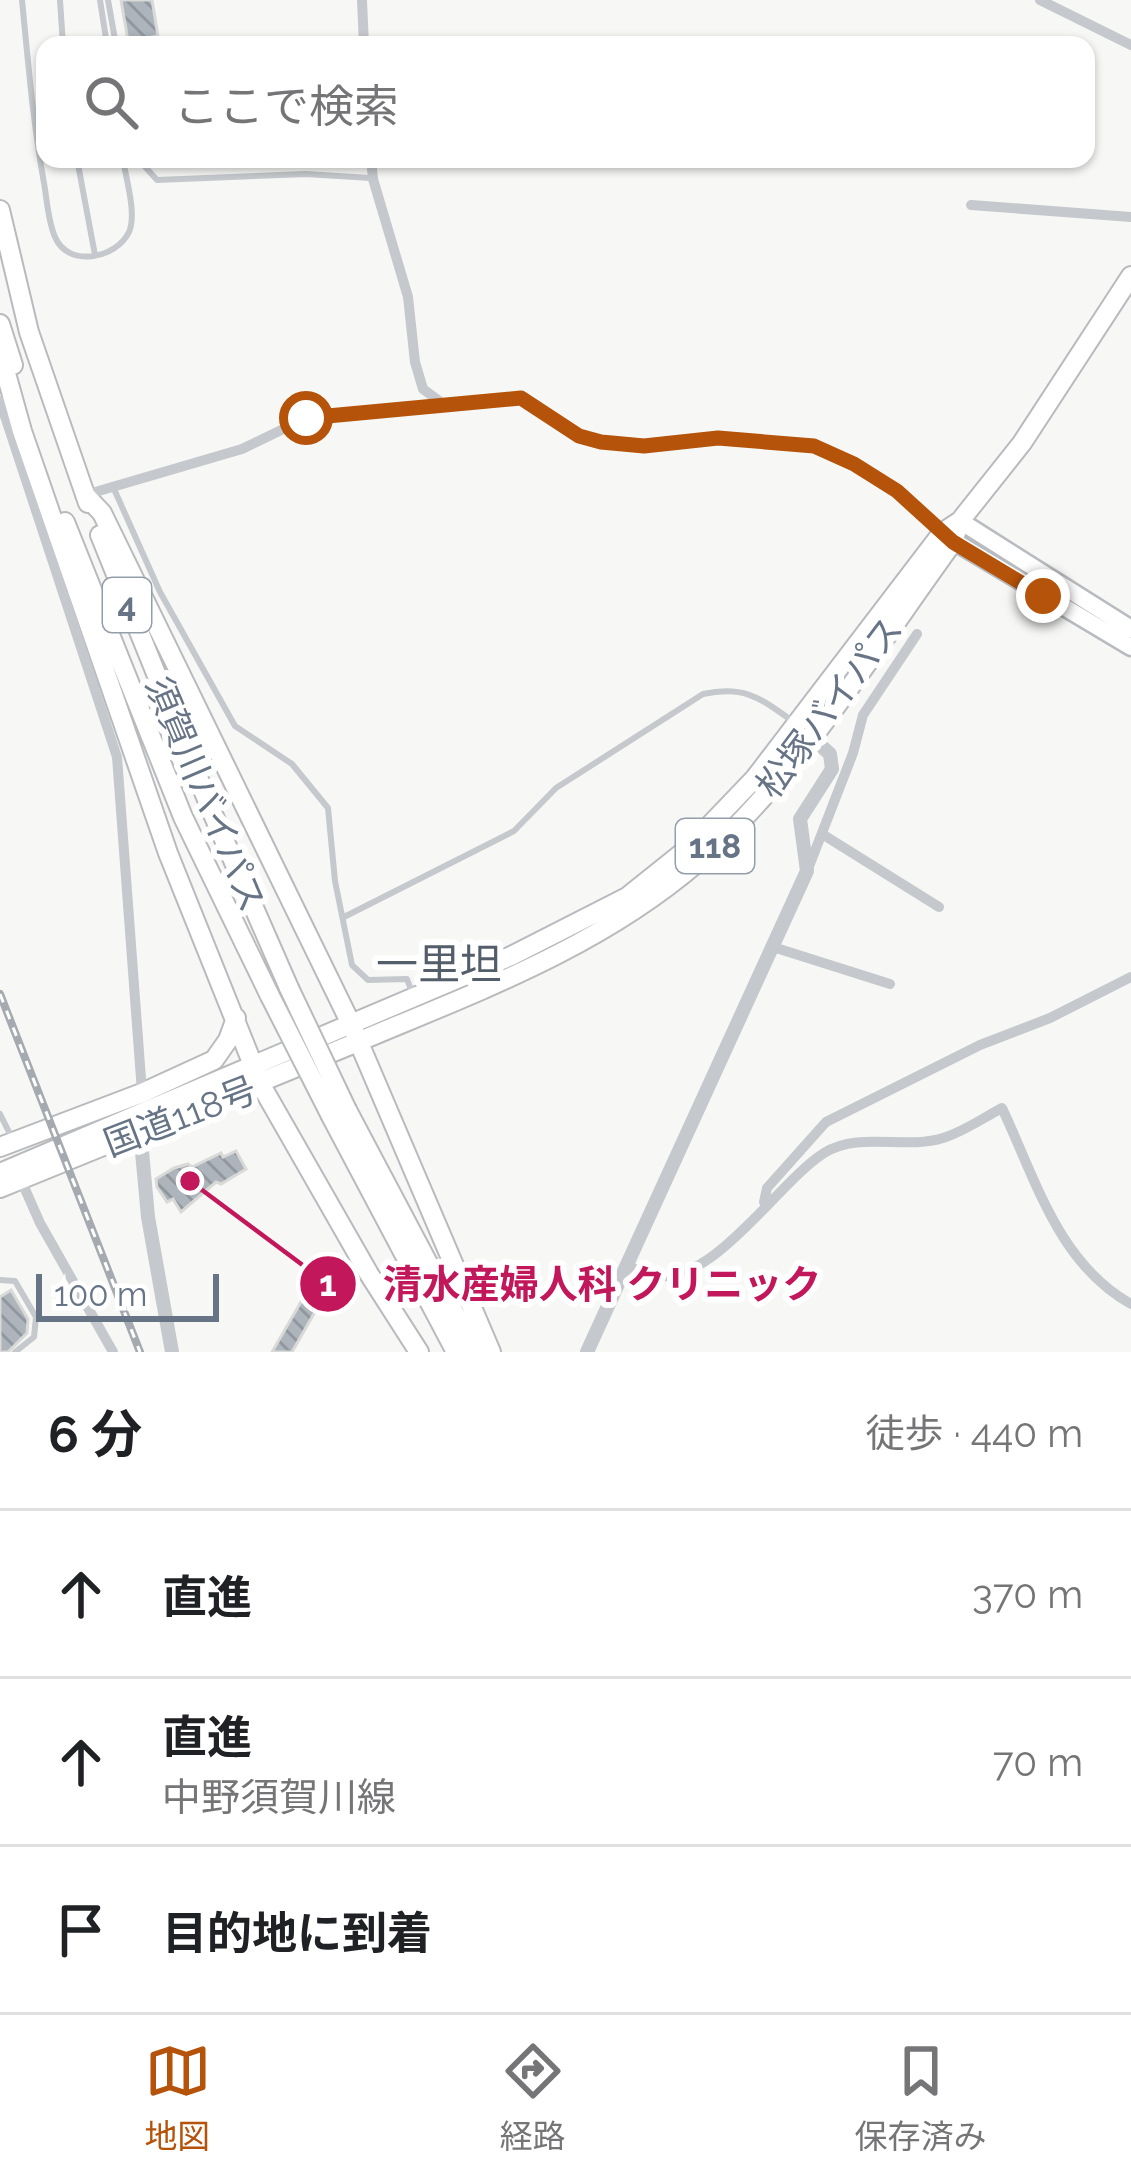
<!DOCTYPE html>
<html lang="ja">
<head>
<meta charset="utf-8">
<style>
	:root { --surface:#fff; --page:#f6f6f6; --text:#202124; --muted:#757577; --line:#e0e0e0; --accent:#b45309 }
	body { margin:0; font-family:Raleway,"Noto Sans JP",sans-serif; background:var(--page); color:var(--text) }
	.scale { position:absolute; left:36px; bottom:30px; width:183px; box-sizing:border-box; padding-left:12px; border:6px solid #667486; border-top:0; font-size:33px; line-height:42px; white-space:nowrap; color:#667486; -webkit-text-stroke:9px #fff; paint-order:stroke }
	.stop { position:absolute; width:36px; height:36px; margin:-27px; border:9px solid #b45309; border-radius:50%; background:#fff }
	.stop.end { background:#b45309; border-color:#fff; box-shadow:0 3px 12px #0008 }
	.list { margin:0; padding:0; list-style:none }
	h2 { display:flex; justify-content:space-between; align-items:center; height:156px; margin:0; padding:0 48px; font-size:51px }
	h2 small { font-size:39px; font-weight:400; color:var(--muted) }
	.list li { display:grid; grid-template-columns:78px 1fr auto; gap:36px; align-items:center; box-sizing:border-box; height:168px; padding:0 48px; border-top:3px solid var(--line) }
	.list b { display:block; font-size:45px; white-space:nowrap }
	.list p { margin:0; font-size:39px; white-space:nowrap; color:var(--muted) }
	.list em { font-size:39px; font-style:normal; color:var(--muted) }
	.icon { flex:none; width:66px; height:66px; fill:none; stroke:currentColor; stroke-width:2; stroke-linecap:round; stroke-linejoin:round }
	.map { position:relative; flex:none; width:1131px; height:1352px; overflow:hidden }
	.search { position:absolute; background:var(--surface); box-shadow:0 3px 9px #0004; left:36px; right:36px; top:36px; height:132px; display:flex; align-items:center; gap:30px; box-sizing:border-box; padding:0 42px; border-radius:24px; color:var(--muted); font-size:45px }
	.sheet { height:660px; background:var(--surface) }
	nav { display:flex; justify-content:space-around; align-items:center; box-sizing:border-box; height:168px; border-top:3px solid var(--line); background:var(--surface); font-size:33px; color:var(--muted) }
	nav a { display:grid; justify-items:center; gap:6px }
	nav .on { color:var(--accent) }
	.map>svg:first-child { display:block }
</style>
</head>
<body>
<div class="map">
<svg width="1131" height="1352" viewBox="0 0 1131 1352">
	<defs>
		<pattern id="building-back-hatch" width="6" height="6" patternUnits="userSpaceOnUse" patternTransform="scale(3)"><rect width="6" height="6" fill="#adb4bb"/><path d="M-1 5l2 2M0 0l6 6M5-1l2 2" fill="none" stroke="#91979e"/></pattern>
	</defs>
	<rect width="100%" height="100%" fill="#f7f8f5"/>
	<path fill="url(#building-back-hatch)" stroke="#d9d9d7" stroke-width="3" d="M121,0H152L158,36L128,41Z
		M236,1151L246,1169L221,1184L216,1182L181,1212L173,1199L167,1202L157,1187L156,1179L174,1168L188,1164L192,1167L221,1153L223,1157Z
		M316,1276L331,1284L292,1352H272Z
		M11,1290L28,1319L27,1333L8,1352H0V1297Z"/>
	<g fill="none" stroke-linecap="round" stroke-linejoin="round">
		<g stroke="#b8bbc0" stroke-width="21">
			<path id="primary" d="M960,521L1131,629
				M947,537L1131,647"/>
		</g>
		<g stroke="#b8babe" stroke-width="22">
			<path id="trunk" d="M0,210L29,332L88,503
				M0,324L13,365
				M0,352L22,431L168,853L261,1085L369,1274L419,1352
				M85,495L102,513L351,1024L491,1352
				M65,522L183,817L270,996
				M100,535L212,812L289,988
				M347,1110L475,1352
				M331,1116L456,1352
				M0,1147L142,1093L214,1060L228,1040L236,1018
				M0,1173L511,956L627,897L687,849L755,778L942,533L960,521L1022,443L1131,276
				M0,1188C127,1136 253,1086 379,1033C492,986 604,943 698,862C794,780 878,645 953,542L960,521"/>
		</g>
		<path stroke="#c5c8cc" stroke-width="6" d="M22,0C28,61 33,122 44,183C47,200 48,221 55,237C68,268 116,259 129,232C137,214 126,179 123,159
			M60,0L63,45
			M100,0L107,45
			M108,0L116,45
			M77,159L95,255
			M138,159L157,180L306,174L370,178
			M114,489L160,592L235,726L292,764L328,808L335,881L352,965L368,980L407,979L413,995
			M344,917L514,831L556,788L703,694C746,685 761,699 794,722
			M0,1114L12,1138
			M0,1280L15,1281L36,1317L34,1337L15,1352"/>
		<path stroke="#c5c8cc" stroke-width="10" d="M362,0L364,45
			M1040,0L1131,45
			M371,159L373,179L408,297L415,362L423,389L442,403
			M971,205L1131,217
			M0,401L117,757L142,1092
			M85,495L242,449L306,418L521,398L579,435L601,442L644,446L718,438L794,443L825,449L897,491L942,533
			M822,834L939,907
			M808,869L853,753L863,715L917,634
			M773,947L890,984
			M21,1180L40,1223L113,1352
			M764,1202L767,1188L826,1122L980,1045L1050,1018L1131,977
			M628,1266C636,1269 646,1275 654,1276C714,1285 777,1183 824,1153C860,1131 904,1150 943,1138C963,1132 983,1118 1002,1108C1036,1180 1058,1263 1131,1304"/>
		<path stroke="#c5c8cc" stroke-width="14" d="M140,1130L148,1217L172,1352
			M587,1352L807,871L800,819L832,769L830,754L797,724"/>
		<use href="#primary" stroke="#fff" stroke-width="16"/>
		<use href="#trunk" stroke="#fff" stroke-width="18"/>
		<g stroke="#a5aab1" stroke-width="8">
			<path id="rail" d="M0,994L140,1352"/>
		</g>
		<use href="#rail" stroke="#fff" stroke-width="3" stroke-dasharray="9" stroke-linecap="butt"/>
		<g stroke="#b8babe" stroke-width="22" stroke-linecap="butt">
			<path id="trunk-bridge" d="M289,988L347,1110
				M270,996L331,1116"/>
		</g>
		<use href="#trunk-bridge" stroke="#fff" stroke-width="18"/>
	</g>
	<g fill="none" stroke-linecap="round" stroke-linejoin="round">
		<path stroke="#b45309" stroke-width="15" d="M306,418L521,398L579,436L601,442L644,446L718,438L814,446L854,464L897,491L953,542L1043,596"/>
	</g>
	<g text-anchor="middle" stroke-width="12" stroke-linejoin="round" paint-order="stroke">
		<g fill="#fff" stroke="#949eaa" stroke-width="3">
			<rect x="103" y="578" width="48" height="54" rx="9"/>
			<rect x="676" y="819" width="78" height="54" rx="9"/>
		</g>
		<g font-size="33" font-weight="bold" fill="#667486">
			<text x="127" y="617">4</text>
			<text x="715" y="858">118</text>
		</g>
		<g font-size="36" fill="#667486" stroke="#fff">
			<text transform="translate(829 707) rotate(-53)" y="13">松塚バイパス</text>
			<text transform="translate(206 794) rotate(67)" y="13">須賀川バイパス</text>
			<text transform="translate(180 1116) rotate(-21)" y="13">国道118号</text>
		</g>
		<g font-size="42" fill="#545e6b" stroke="#fff">
			<text x="439" y="979">一里坦</text>
		</g>
	</g>
	<path fill="none" stroke="#c2185b" stroke-width="4.5" d="M190 1181L328 1284"/>
	<g fill="#c2185b" stroke="#fff" stroke-width="4.5">
		<circle cx="190" cy="1181" r="12"/>
		<circle cx="328" cy="1284" r="30"/>
	</g>
	<g font-size="36" text-anchor="middle" font-weight="bold" fill="#fff">
		<text x="328" y="1296">1</text>
	</g>
	<g font-size="39" text-anchor="middle" font-weight="bold" fill="#c2185b" stroke="#fff" stroke-width="12" stroke-linejoin="round" paint-order="stroke">
		<text x="602" y="1298">清水産婦人科 クリニック</text>
	</g>
</svg>
<div class="scale">100 m</div>
<div class="stop" style="left:306px;top:418px"></div>
<div class="stop end" style="left:1043px;top:596px"></div>
<div class="search"><svg class="icon" aria-label="search" viewBox="0 0 24 24"><circle cx="10" cy="10" r="6"/><path d="M15 15l6 6"/></svg>ここで検索</div>
</div>
<section class="sheet">
<h2>6 分<small>徒歩 · 440 m</small></h2>
<ul class="list">
<li><svg class="icon" aria-label="ahead" viewBox="0 0 24 24"><path d="M12 20V5M6 11l6-6 6 6"/></svg><div><b>直進</b></div><em>370 m</em></li>
<li><svg class="icon" aria-label="ahead" viewBox="0 0 24 24"><path d="M12 20V5M6 11l6-6 6 6"/></svg><div><b>直進</b><p>中野須賀川線</p></div><em>70 m</em></li>
<li><svg class="icon" aria-label="arrive" viewBox="0 0 24 24"><path d="M6 21V4h12l-3 4 3 4H6"/></svg><div><b>目的地に到着</b></div></li>
</ul>
</section>
<nav>
<a class="on"><svg class="icon" aria-label="map" viewBox="0 0 24 24"><path d="M3 6l6-2 6 2 6-2v14l-6 2-6-2-6 2zM9 4v14M15 6v14"/></svg>地図</a>
<a><svg class="icon" aria-label="directions" viewBox="0 0 24 24"><path d="M12 3l9 9-9 9-9-9zM9 14v-3h6M13 9l2 2-2 2"/></svg>経路</a>
<a><svg class="icon" aria-label="saved" viewBox="0 0 24 24"><path d="M7 4h10v16l-5-4-5 4z"/></svg>保存済み</a>
</nav>
</body>
</html>
